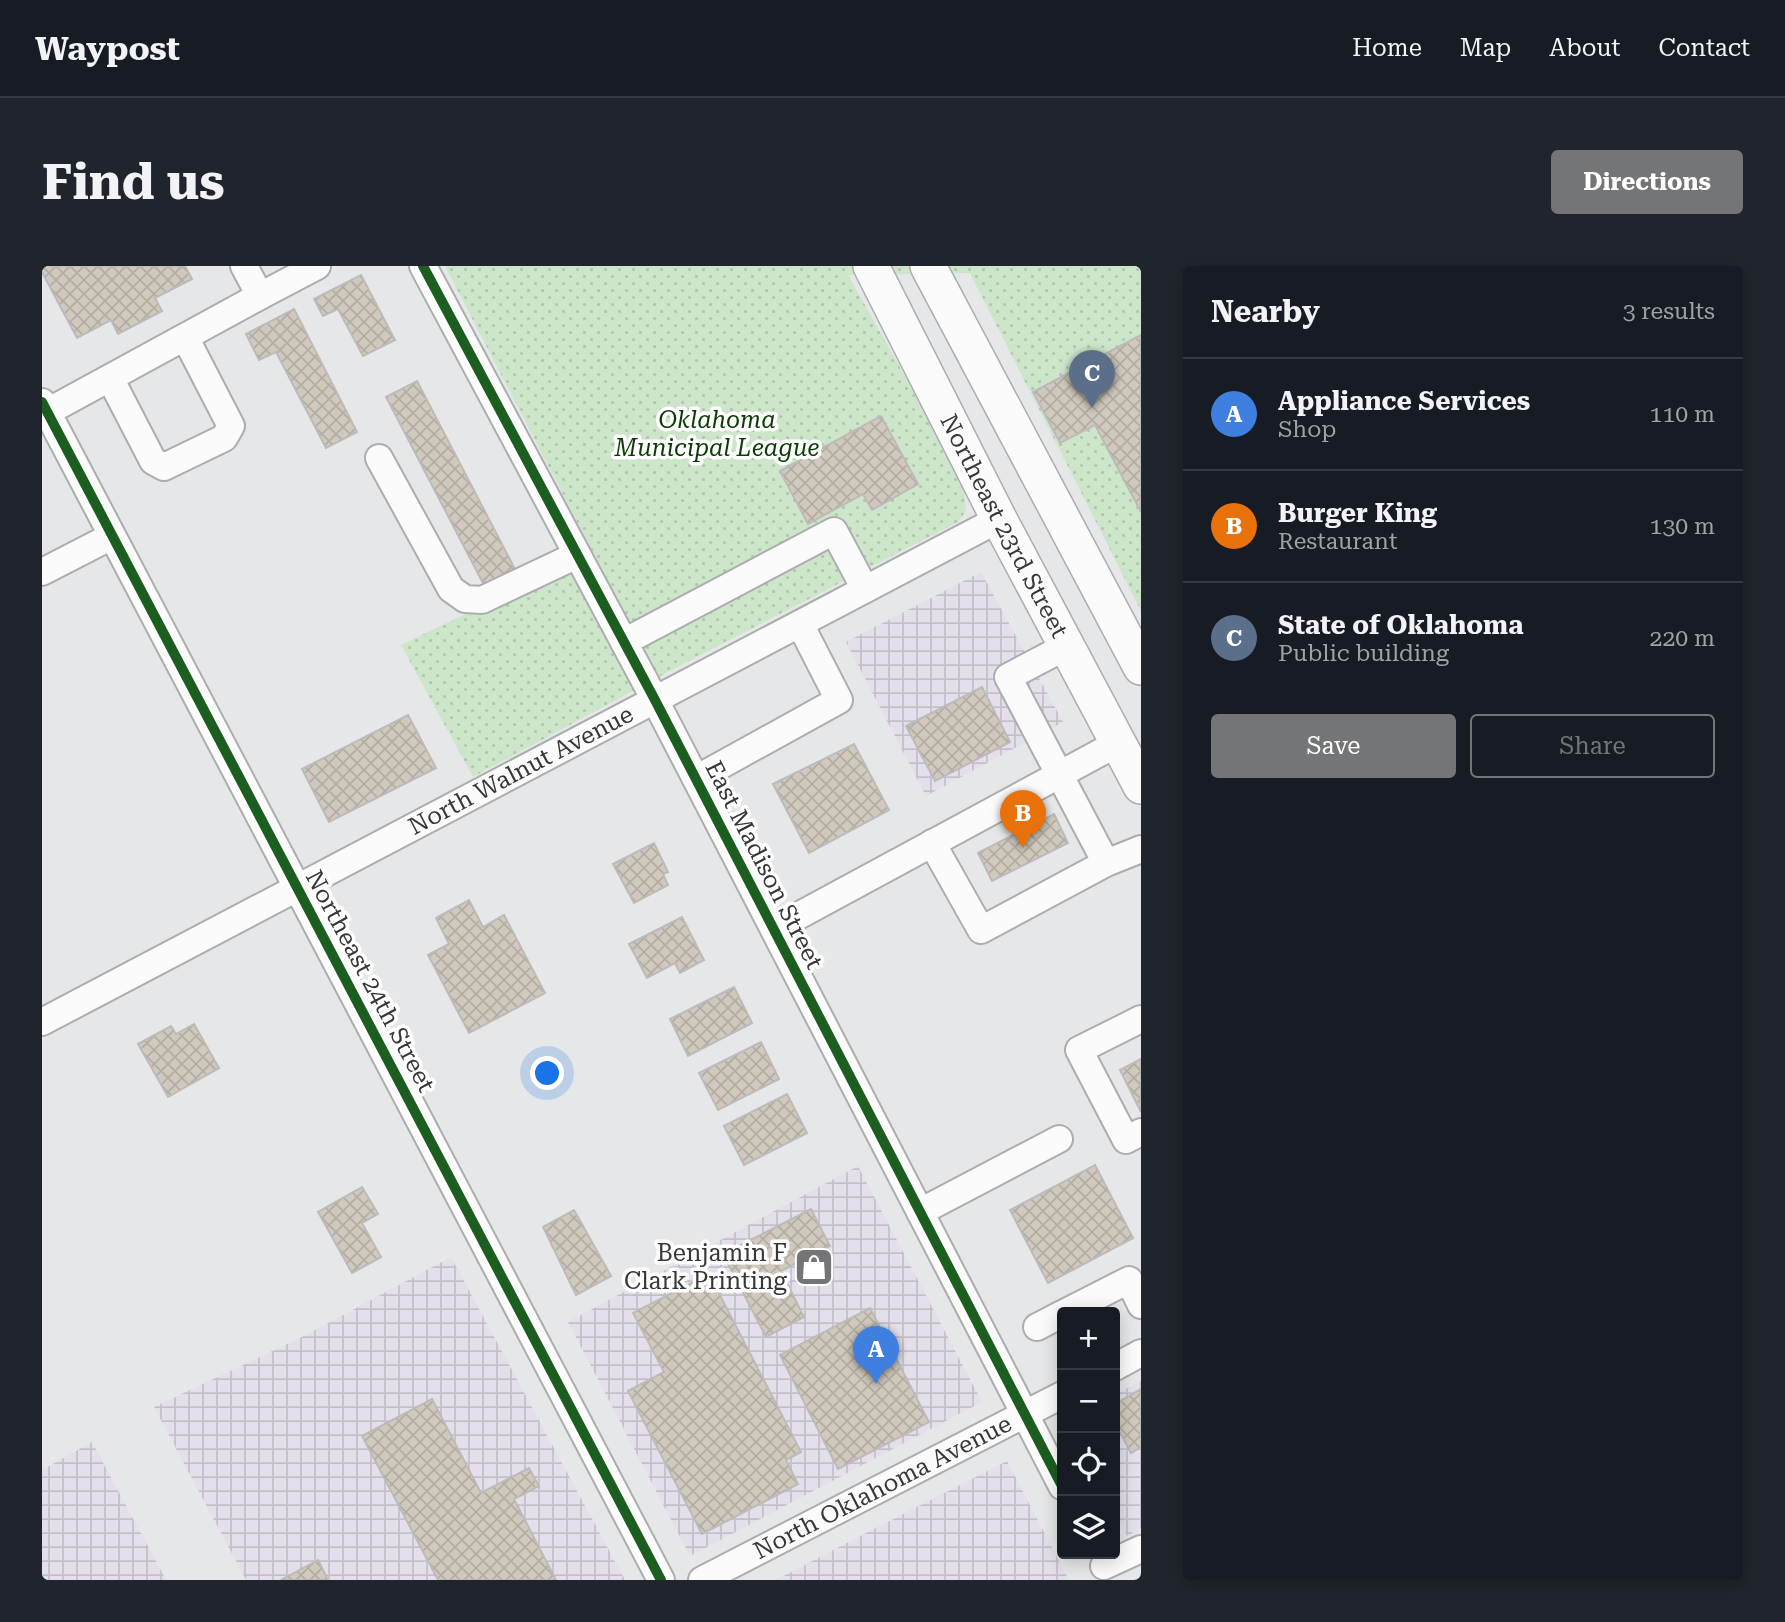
<!DOCTYPE html>
<html lang="en">
<head>
<meta charset="utf-8">
<style>
	:root { --surface:#171b24; --page:#20242c; --text:#f1f3f6; --muted:#9ea1a6; --line:#363941; --accent:#747576 }
	body { margin:0; font-family:"Roboto Serif",serif; background:var(--page); color:var(--text) }
	.controls { position:absolute; right:21px; bottom:21px; display:grid; overflow:hidden; border-radius:7px; box-shadow:0 4px 18px #0003 }
	.controls button { width:63px; height:63px; display:grid; place-items:center; padding:0; border:0; border-bottom:2px solid var(--line); background:var(--surface); color:var(--text); font:35px sans-serif }
	.you { position:absolute; left:506px; top:808px; width:24px; height:24px; margin:-18px; border:5px solid #fff; border-radius:50%; background:#1a73e8; box-shadow:0 0 0 10px #1a73e833 }
	.badge { display:grid; place-items:center; width:46px; height:46px; border-radius:50%; background:var(--accent); color:#fff; font-size:23px; font-weight:700 }
	.pin { position:absolute; translate:-50% -58px; filter:drop-shadow(0 2px 4px #0008) }
	.pin::after { content:''; position:absolute; top:37px; width:24px; height:21px; background:inherit; clip-path:polygon(0 0,100% 0,50% 100%) }
	.list { margin:0; padding:0; list-style:none }
	h2 { display:flex; justify-content:space-between; align-items:center; height:91px; margin:0; padding:0 28px; font-size:30px }
	h2 small { font-size:23px; font-weight:400; color:var(--muted) }
	.list li { display:grid; grid-template-columns:46px 1fr auto; gap:21px; align-items:center; box-sizing:border-box; height:112px; padding:0 28px; border-top:2px solid var(--line) }
	.list b { display:block; font-size:26px; white-space:nowrap }
	.list p { margin:0; font-size:23px; white-space:nowrap; color:var(--muted) }
	.list em { font-size:23px; font-style:normal; color:var(--muted) }
	.actions { display:flex; gap:14px; padding:21px 28px }
	.actions a { flex:1; padding:16px 0; border:2px solid var(--accent); border-radius:7px; text-align:center; font-size:24px; color:var(--accent) }
	.actions .main { background:var(--accent); color:#fff }
	.icon { flex:none; width:38px; height:38px; fill:none; stroke:currentColor; stroke-width:2; stroke-linecap:round; stroke-linejoin:round }
	.map { position:relative; flex:none; width:1099px; height:1314px; overflow:hidden; border-radius:7px }
	header { display:flex; align-items:center; gap:42px; box-sizing:border-box; height:98px; padding:0 35px; background:var(--surface); border-bottom:2px solid var(--line) }
	header strong { font-size:33px }
	nav { display:flex; gap:38px; margin-inline-start:auto; font-size:24px }
	.intro { display:flex; align-items:center; justify-content:space-between; box-sizing:border-box; height:168px; padding:0 42px }
	h1 { margin:0; font-size:49px }
	.button { padding:18px 32px; border-radius:7px; background:var(--accent); color:#fff; font-size:24px; font-weight:700 }
	main { display:flex; gap:42px; padding:0 42px }
	aside { flex:1; background:var(--surface); border-radius:7px; box-shadow:0 4px 18px #0003 }
	.map>svg:first-child { display:block }
</style>
</head>
<body>
<header>
<strong>Waypost</strong>
<nav><a>Home</a><a>Map</a><a>About</a><a>Contact</a></nav>
</header>
<div class="intro"><h1>Find us</h1><a class="button">Directions</a></div>
<main>
<div class="map">
<svg width="1099" height="1314" viewBox="0 0 1099 1314">
	<defs>
		<pattern id="industrial-grid" width="8" height="8" patternUnits="userSpaceOnUse" patternTransform="scale(1.75)"><rect width="8" height="8" fill="#e4dfea"/><path d="M0 4h8M4 0v8" fill="none" stroke="#c4c0c9"/></pattern>
		<pattern id="grass-dots" width="8" height="8" patternUnits="userSpaceOnUse" patternTransform="scale(1.75)"><rect width="8" height="8" fill="#cde6ca"/><path d="M2 2h.1M6 6h.1" fill="none" stroke="#b1c6ae" stroke-width="1.8" stroke-linecap="round"/></pattern>
		<pattern id="building-cross-hatch" width="8" height="8" patternUnits="userSpaceOnUse" patternTransform="scale(1.75)"><rect width="8" height="8" fill="#d1c9bd"/><path d="M0 0l8 8M0 8l8-8" fill="none" stroke="#b4ada3"/></pattern>
	</defs>
	<rect width="100%" height="100%" fill="#e6e7e8"/>
	<path fill="url(#industrial-grid)" d="M939,306L1021,456L884,530L804,376Z
		M816,900L940,1136L648,1290L526,1056Z
		M409,991L583,1314H204L112,1141L264,1069Z
		M1099,1115V1262L1085,1270L1073,1248V1128Z
		M50,1176L124,1314H0V1204Z
		M965,1195L1027,1314H734L820,1269Z"/>
	<path fill="url(#grass-dots)" d="M403,0H1099V345L928,7L806,9L921,213L924,245L916,256L641,398L431,511L359,379L515,304L549,283Z"/>
	<path fill="url(#building-cross-hatch)" stroke="#bbb" stroke-width="2" d="M0,0H143L150,13L113,32L120,45L76,68L69,54L35,72L0,6Z
		M319,9L353,74L321,90L296,43L281,50L272,33Z
		M252,43L315,166L284,182L234,86L217,94L204,68Z
		M1099,69V246L1053,159L1018,177L991,126Z
		M375,115L475,307L444,323L344,131Z
		M839,150L876,218L830,244L821,228L766,258L738,205Z
		M940,421L968,476L893,515L864,460Z
		M366,449L394,502L287,556L260,503Z
		M812,478L847,544L767,587L731,518Z
		M1012,548L1026,577L950,615L936,587Z
		M612,577L626,606L621,608L626,619L592,637L571,598Z
		M427,634L441,661L462,649L503,727L427,767L386,689L407,678L394,652Z
		M640,651L662,694L638,707L633,697L605,712L587,678Z
		M692,721L710,757L646,790L628,753Z
		M152,758L177,802L126,831L96,778L129,760L134,768Z
		M719,776L737,813L676,844L657,807Z
		M1099,793V846L1078,804Z
		M745,828L765,867L702,899L682,860Z
		M1053,899L1091,972L1006,1017L968,944Z
		M320,921L336,948L320,957L339,991L310,1007L276,946Z
		M769,943L788,980L739,1005L762,1051L724,1071L681,988Z
		M532,944L569,1010L534,1029L501,961Z
		M667,1008L759,1186L744,1194L756,1218L660,1268L586,1125L622,1106L591,1047Z
		M828,1042L887,1156L796,1203L738,1089Z
		M1099,1123V1181L1089,1187L1073,1157V1138Z
		M390,1133L439,1227L487,1202L497,1220L472,1233L514,1314H396L320,1170Z
		M276,1294L286,1314H239Z"/>
	<g fill="none" stroke-linecap="round" stroke-linejoin="round">
		<g stroke="#acadae" stroke-width="30">
			<g id="minor">
				<path d="M381,0L613,434L1020,1220"/>
				<path d="M218,30L275,0"/>
				<path d="M68,112L111,195L122,201L182,172L189,160L143,71"/>
				<path d="M0,136L619,1314"/>
				<path d="M5,146L218,30L202,0"/>
				<path d="M337,192L409,323L423,333L440,334L535,289"/>
				<path d="M0,306L70,270"/>
				<path d="M582,376L792,265L823,323"/>
				<path d="M1025,380L966,411L1064,597"/>
				<path d="M654,513L797,434L758,358"/>
				<path d="M890,577L939,664L1064,597L1099,583"/>
				<path d="M732,663L1076,477"/>
				<path d="M1099,753L1037,784L1084,874L1099,866"/>
				<path id="s1" d="M0,756L957,253"/>
				<path d="M878,946L1017,873"/>
				<path d="M1024,1046L1087,1014L1099,1039"/>
				<path d="M995,1061L1020,1048"/>
				<path d="M1073,1101L1099,1087"/>
				<path d="M1062,1300L1099,1283"/>
				<path id="s2" d="M660,1314L1020,1129"/>
			</g>
		</g>
		<g stroke="#acadae" stroke-width="38">
			<g id="major">
				<path id="s3" d="M829,0L957,253L1099,520"/>
				<path d="M886,0L1099,401"/>
			</g>
		</g>
		<use href="#minor" stroke="#fbfbfc" stroke-width="26"/>
		<use href="#major" stroke="#fbfbfc" stroke-width="35"/>
		<g stroke="#fff" stroke-width="15">
			<path id="cycleway" d="M381,0L613,434L1020,1220
				M0,136L619,1314"/>
		</g>
		<use href="#cycleway" stroke="#1b5e20" stroke-width="10"/>
	</g>
	<defs>
		<g id="shop-square" transform="scale(2.0125)"><rect x="-9" y="-9" width="18" height="18" rx="4" fill="#747576" stroke="#fff"/><path d="M-5-2.5h2.3a2.7 3.5 0 0 1 5.4 0H5L5.5 6h-11ZM-1.5-2.5h3a1.5 2.3 0 0 0-3 0Z" fill="#fff"/></g>
	</defs>
	<g fill-rule="evenodd">
		<use href="#shop-square" x="772" y="1001"/>
	</g>
	<g text-anchor="middle" stroke-width="7" stroke-linejoin="round" paint-order="stroke">
		<g font-size="24" font-style="italic" fill="#0b3c04" stroke="#fff">
			<text x="675" y="162">Oklahoma<tspan x="675" dy="28">Municipal League</tspan></text>
		</g>
		<g font-size="24" fill="#363738" stroke="#fff">
			<text dy="8" stroke="none"><textPath href="#s3" startOffset="292">Northeast 23rd Street</textPath></text>
			<text dy="8" stroke="none"><textPath href="#s1" startOffset="541">North Walnut Avenue</textPath></text>
			<text transform="translate(722 599) rotate(63)" y="8">East Madison Street</text>
			<text transform="translate(328 715) rotate(62)" y="8">Northeast 24th Street</text>
			<text dy="8" stroke="none"><textPath href="#s2" startOffset="203">North Oklahoma Avenue</textPath></text>
		</g>
		<g font-size="24" fill="#363738" stroke="#fff" text-anchor="end">
			<text x="745" y="995">Benjamin F<tspan x="745" dy="28">Clark Printing</tspan></text>
		</g>
	</g>
</svg>
<div class="controls">
<button>+</button>
<button>−</button>
<button><svg class="icon" aria-label="locate" viewBox="0 0 24 24"><circle cx="12" cy="12" r="6"/><path d="M12 2v4M12 18v4M2 12h4M18 12h4"/></svg></button>
<button><svg class="icon" aria-label="layers" viewBox="0 0 24 24"><path d="M12 4l9 5-9 5-9-5zM3 14l9 5 9-5"/></svg></button>
</div>
<div class="you"></div>
<div class="pin badge" style="left:834px;top:1118px;background:#3f7fe0">A</div>
<div class="pin badge" style="left:981px;top:582px;background:#e8710a">B</div>
<div class="pin badge" style="left:1050px;top:142px;background:#5c6f8a">C</div>
</div>
<aside>
<h2>Nearby<small>3 results</small></h2>
<ul class="list">
<li><span class="badge" style="background:#3f7fe0">A</span><div><b>Appliance Services</b><p>Shop</p></div><em>110 m</em></li>
<li><span class="badge" style="background:#e8710a">B</span><div><b>Burger King</b><p>Restaurant</p></div><em>130 m</em></li>
<li><span class="badge" style="background:#5c6f8a">C</span><div><b>State of Oklahoma</b><p>Public building</p></div><em>220 m</em></li>
</ul>
<div class="actions"><a class="main">Save</a><a>Share</a></div>
</aside>
</main>
</body>
</html>
